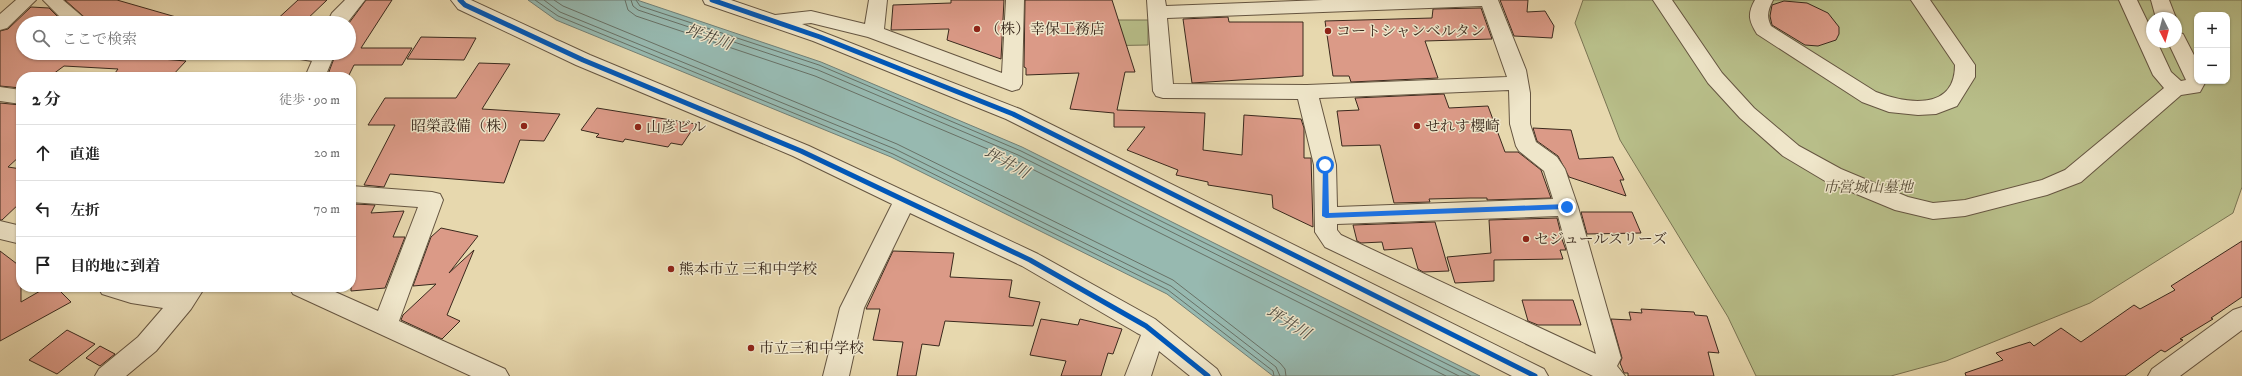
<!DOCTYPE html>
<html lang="ja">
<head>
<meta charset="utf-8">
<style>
	:root { --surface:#fff; --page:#f6f6f6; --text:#222; --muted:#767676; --line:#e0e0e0 }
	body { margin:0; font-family:"IM FELL DW Pica","Noto Serif JP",serif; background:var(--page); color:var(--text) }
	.controls { position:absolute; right:12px; top:12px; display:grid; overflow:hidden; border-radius:8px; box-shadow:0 1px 3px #0004 }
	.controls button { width:36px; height:36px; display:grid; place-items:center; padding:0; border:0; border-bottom:1px solid var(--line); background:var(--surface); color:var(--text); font:20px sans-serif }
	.compass { position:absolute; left:2146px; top:12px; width:36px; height:36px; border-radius:50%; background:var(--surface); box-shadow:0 1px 3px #0004; rotate:174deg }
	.stop { position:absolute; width:12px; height:12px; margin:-9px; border:3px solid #1a73e8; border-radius:50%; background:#fff }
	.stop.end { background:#1a73e8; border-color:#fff; box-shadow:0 1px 4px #0008 }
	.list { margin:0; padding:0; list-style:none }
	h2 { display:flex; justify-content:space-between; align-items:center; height:52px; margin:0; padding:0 16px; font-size:17px }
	h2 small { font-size:13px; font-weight:400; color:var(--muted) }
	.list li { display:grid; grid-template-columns:26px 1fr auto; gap:12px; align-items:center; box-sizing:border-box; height:56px; padding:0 16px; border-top:1px solid var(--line) }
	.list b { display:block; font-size:15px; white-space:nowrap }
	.list em { font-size:13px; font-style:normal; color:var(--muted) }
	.icon { flex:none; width:22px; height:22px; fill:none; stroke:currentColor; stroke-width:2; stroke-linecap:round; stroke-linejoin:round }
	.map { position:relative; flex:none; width:2242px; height:376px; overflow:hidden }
	.search { position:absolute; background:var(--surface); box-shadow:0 1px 3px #0004; left:16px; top:16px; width:340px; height:44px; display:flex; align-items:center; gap:10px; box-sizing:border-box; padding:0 14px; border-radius:22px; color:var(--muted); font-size:15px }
	.panel { position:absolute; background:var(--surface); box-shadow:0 1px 3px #0004; left:16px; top:72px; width:340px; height:220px; border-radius:16px }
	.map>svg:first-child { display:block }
</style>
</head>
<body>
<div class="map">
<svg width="2242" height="376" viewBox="0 0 2242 376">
	<rect width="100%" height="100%" fill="#e7d8ae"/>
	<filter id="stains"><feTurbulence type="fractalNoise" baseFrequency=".005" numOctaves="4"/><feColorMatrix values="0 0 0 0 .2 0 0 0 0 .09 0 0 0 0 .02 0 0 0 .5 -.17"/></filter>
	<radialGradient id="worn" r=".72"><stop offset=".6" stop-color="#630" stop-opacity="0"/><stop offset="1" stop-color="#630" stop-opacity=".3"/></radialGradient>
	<path fill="#b8be89" stroke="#797453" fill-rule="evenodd" d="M1583,0H2242V187L2233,213L2090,303L1946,361L1891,376H1756L1728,317L1620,140L1575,23ZM2197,15H2227V81H2197ZM2152,18H2176V42H2152Z
		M1090,20H1148V45L1092,46Z"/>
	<path fill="#97b9b0" stroke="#727f75" d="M528,0H637L821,62L1022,147L1480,376H1273L1167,294L891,157L556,20Z"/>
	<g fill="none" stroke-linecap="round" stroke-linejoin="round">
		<path stroke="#687166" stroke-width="1" d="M535,0L558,16L893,154L1168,290L1273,371L1274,376
			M544,0L560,12L895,149L1171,286L1276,367L1280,376
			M554,0L563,6L897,144L1173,280L1280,363L1285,369L1286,376
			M625,0L628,10L636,16L815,76L1016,161L1446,376
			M631,0L633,6L638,10L818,70L1018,155L1459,376
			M636,0L640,6L819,65L1021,151L1471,376"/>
	</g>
	<path fill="#db9a87" stroke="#3a291d" d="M65,0H117L183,19L180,23H91Z
		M298,0H327L303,23H273Z
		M366,0H392L361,48H412L402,65H354L348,77H327L336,53H349V23Z
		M951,0H1004L1001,59L947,40L949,29L891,30L893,5L951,3Z
		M1025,0H1112L1135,72H1125L1117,110L1205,113L1203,150L1242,155L1244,115L1301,119L1304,128V158H1311L1313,227L1273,208L1272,195L1208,185V182L1176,175L1178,170L1127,150L1145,127H1114V113L1070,109L1079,73L1026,75V68L1024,67Z
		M1500,0H1528L1527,12L1545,11L1554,26L1552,38L1514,36Z
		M1784,1L1807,3L1828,13L1839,27V34L1836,40L1818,46L1805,45L1772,25L1770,16L1772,5Z
		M31,7L49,8L64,23H23V53H154L149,58L186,61L171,77L115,73L118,69L64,66L49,77H21V88L0,86V31L8,29Z
		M1481,8L1492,39L1425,41L1438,78L1351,82L1349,76H1333L1325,21L1432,18L1433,9Z
		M1228,17L1229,22H1303V76L1192,83L1183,19Z
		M421,37L476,38L464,60L407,59Z
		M479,63L510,64L482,109L560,114L544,141L520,140L504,183L390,174L384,187L364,185L395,125H368L385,98H456Z
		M1444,94L1449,108L1488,106L1505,152H1518L1541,170L1551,198L1487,200V198H1470L1429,199L1430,202L1394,203L1380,145L1342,146L1337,111L1359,110L1355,98Z
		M0,103L21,105V155L8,167L21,169V202L2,220H0Z
		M597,108L696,124L682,145L671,143L668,147L625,139L623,142L596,137L599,134L581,130Z
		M1533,128L1571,130L1579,159L1613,157L1624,180H1620L1626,196L1569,177L1558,156L1537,141Z
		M355,204L375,205L371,213L404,211L393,237H405L385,288L351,291V211Z
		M1581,212H1632L1641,233L1587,234Z
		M1557,218L1561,234H1560L1566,250H1560L1563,259L1494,260V281L1455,283L1447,257L1491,253L1489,220Z
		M1435,222L1449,271L1423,272L1418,269L1412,248L1384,250L1382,242L1361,243L1357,241L1353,225Z
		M441,228L478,236L449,273L474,250L447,315L460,321L442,339L401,320L403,315L436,284L413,286L431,237Z
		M2242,241V297L2211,318L2213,319L2180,339L2183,340L2165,352L2161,350L2125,376H1966L1965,373L2003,360L1996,353L2030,342L2034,346L2061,328L2081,342L2134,305L2140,309L2175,290L2171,286Z
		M0,251L21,267V302L47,287H56L71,302L0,341Z
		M893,251L954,253L950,277L1012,280L1009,297L1040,302L1033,326L945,321L939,346L922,344L916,376H897L903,342L873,340L880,309H866Z
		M1522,300H1573L1581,325H1538L1528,321Z
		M1641,309L1694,312L1695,315L1707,316L1719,353L1708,352L1714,376H1628V373H1624L1620,363L1622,358L1611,319L1631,320L1629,312L1642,313Z
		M1041,319L1078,325L1080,319L1122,329L1113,354L1108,353L1101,376H1061L1066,361L1030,355Z
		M67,330L95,344L57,374L29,360Z
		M100,346L115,354L100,366L86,358Z"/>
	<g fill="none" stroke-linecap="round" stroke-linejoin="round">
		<g stroke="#655541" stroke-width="2">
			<path id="minor" d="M16,0H36L7,28L0,30V14Z
				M43,0H63L90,23H66Z
				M345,0H365L347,23H327L332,13Z
				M451,0H471L590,55L809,146L1038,254L1155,319L1217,369L1221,376H1190L1159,351L1151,376H1125L1141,335L1137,333L1022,266L910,213L864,308L849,376H823L840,308L892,204L793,156L576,65L458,9Z
				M703,0H731L775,15L811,11L865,24L869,0H887L884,29L1002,73L1006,0H1024L1022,84L1019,89L1012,91L868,37L811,23L802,24L1020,109L1544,369L1548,376H1512L1006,119L813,41L705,4Z
				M1147,0H1165L1166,6L1323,0H1498L1526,70L1530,93V124L1536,142L1557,157L1565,169L1578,207L1621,358L1617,366L1625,376H1593L1325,247L1315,232L1314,165L1298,99L1163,98L1156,96L1153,91ZM1482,6L1507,77L1307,85L1173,84L1167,18ZM1509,90L1510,124L1516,146L1519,151L1544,171L1553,199L1337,207L1336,165L1319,98ZM1558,216L1596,354L1341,235L1337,230V224Z
				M1653,0H1672L1722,73L1754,108L1799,146L1841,169L1908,197L1933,203L1965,200L2042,180L2065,170L2164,88L2153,75L2119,0H2137L2152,31V42H2157L2171,72L2181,81L2186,80L2168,42H2176V32L2183,34L2197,61V81H2206L2200,92L2181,95L2081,182L2047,195L1965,216L1933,219L1895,210L1825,181L1783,156L1740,118L1708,83Z
				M1755,0H1773C1768,10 1766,16 1771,26L1876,92C1907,104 1955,111 1955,65L1911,0H1930L1975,65V77L1957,106L1936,114L1918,115L1889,112L1862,102L1757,34C1749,21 1747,14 1755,0Z
				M2151,0H2169L2176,18H2156Z
				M291,53H335L325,77H305L312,61L294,58Z
				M0,87L21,90V104L0,101Z
				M351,186L432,192L440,194L443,200L399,321L505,369L509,376H471L293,294L289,287H324L378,311L418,207L351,202Z
				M0,221L21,226V244L0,239Z
				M98,287H147L177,292L180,287H205L191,309L156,351L126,376H95L99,369L138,337L163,308L131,303L102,294Z
				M2242,307V330L2180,376H2148L2152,369L2233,310Z"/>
		</g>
		<use href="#minor" fill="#efe6ca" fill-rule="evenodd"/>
		<g stroke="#efe6ca" stroke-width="8">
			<path id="cycleway" d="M460,0L465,5L583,60L801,151L1030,260L1146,326L1208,376
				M712,0L820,37L1013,114L1535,376"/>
		</g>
		<use href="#cycleway" stroke="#0057b8" stroke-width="5"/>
	</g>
	<path fill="#1a73e8" d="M1323,163L1328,165L1329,213L1567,204L1570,207L1567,209L1326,218L1322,216Z"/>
	<g fill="#8f2418" stroke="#efe6ca" stroke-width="1.5">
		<circle cx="977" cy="29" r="4"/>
		<circle cx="1328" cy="31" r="4"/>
		<circle cx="524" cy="126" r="4"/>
		<circle cx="1417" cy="126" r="4"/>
		<circle cx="638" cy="127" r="4"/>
		<circle cx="1526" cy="239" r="4"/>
		<circle cx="671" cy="269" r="4"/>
		<circle cx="751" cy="348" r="4"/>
	</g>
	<g text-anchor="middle" stroke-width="3" stroke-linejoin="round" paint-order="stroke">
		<g font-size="15" fill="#3a291d" stroke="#efe6ca" text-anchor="start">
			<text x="985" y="34">（株）幸保工務店</text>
			<text x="1336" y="36">コートシャンベルタン</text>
			<text x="516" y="131" text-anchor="end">昭榮設備（株）</text>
			<text x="1425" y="131">せれす櫻崎</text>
			<text x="646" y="132">山彦ビル</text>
			<text x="1534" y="244">セジュールスリーズ</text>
			<text x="679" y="274">熊本市立 三和中学校</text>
			<text x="759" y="353">市立三和中学校</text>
		</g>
		<g font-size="15" font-style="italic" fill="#5a4e38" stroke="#efe6ca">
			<text x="1868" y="192">市営城山墓地</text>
		</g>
		<g font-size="16" font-style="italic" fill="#514d42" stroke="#efe6ca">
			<text transform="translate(709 36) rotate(20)" y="6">坪井川</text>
			<text transform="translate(1007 162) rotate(28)" y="6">坪井川</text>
			<text transform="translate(1289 322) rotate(31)" y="6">坪井川</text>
		</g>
	</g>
	<rect width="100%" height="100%" filter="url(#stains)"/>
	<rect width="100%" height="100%" fill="url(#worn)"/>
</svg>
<div class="controls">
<button>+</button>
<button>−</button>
</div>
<svg class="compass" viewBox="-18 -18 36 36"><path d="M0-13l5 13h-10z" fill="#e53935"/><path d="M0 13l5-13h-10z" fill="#767676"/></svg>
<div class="stop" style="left:1325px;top:165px"></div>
<div class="stop end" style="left:1567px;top:207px"></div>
<div class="search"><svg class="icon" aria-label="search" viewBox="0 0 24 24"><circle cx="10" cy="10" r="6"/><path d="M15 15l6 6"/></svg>ここで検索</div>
<section class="panel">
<h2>2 分<small>徒歩 · 90 m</small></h2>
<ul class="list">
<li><svg class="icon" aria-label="ahead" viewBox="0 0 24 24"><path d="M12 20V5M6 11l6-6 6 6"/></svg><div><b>直進</b></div><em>20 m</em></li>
<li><svg class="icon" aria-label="left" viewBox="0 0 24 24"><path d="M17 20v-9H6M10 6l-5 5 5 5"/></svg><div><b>左折</b></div><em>70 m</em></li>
<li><svg class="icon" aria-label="arrive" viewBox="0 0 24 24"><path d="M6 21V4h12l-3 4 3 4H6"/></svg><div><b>目的地に到着</b></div></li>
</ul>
</section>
</div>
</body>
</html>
